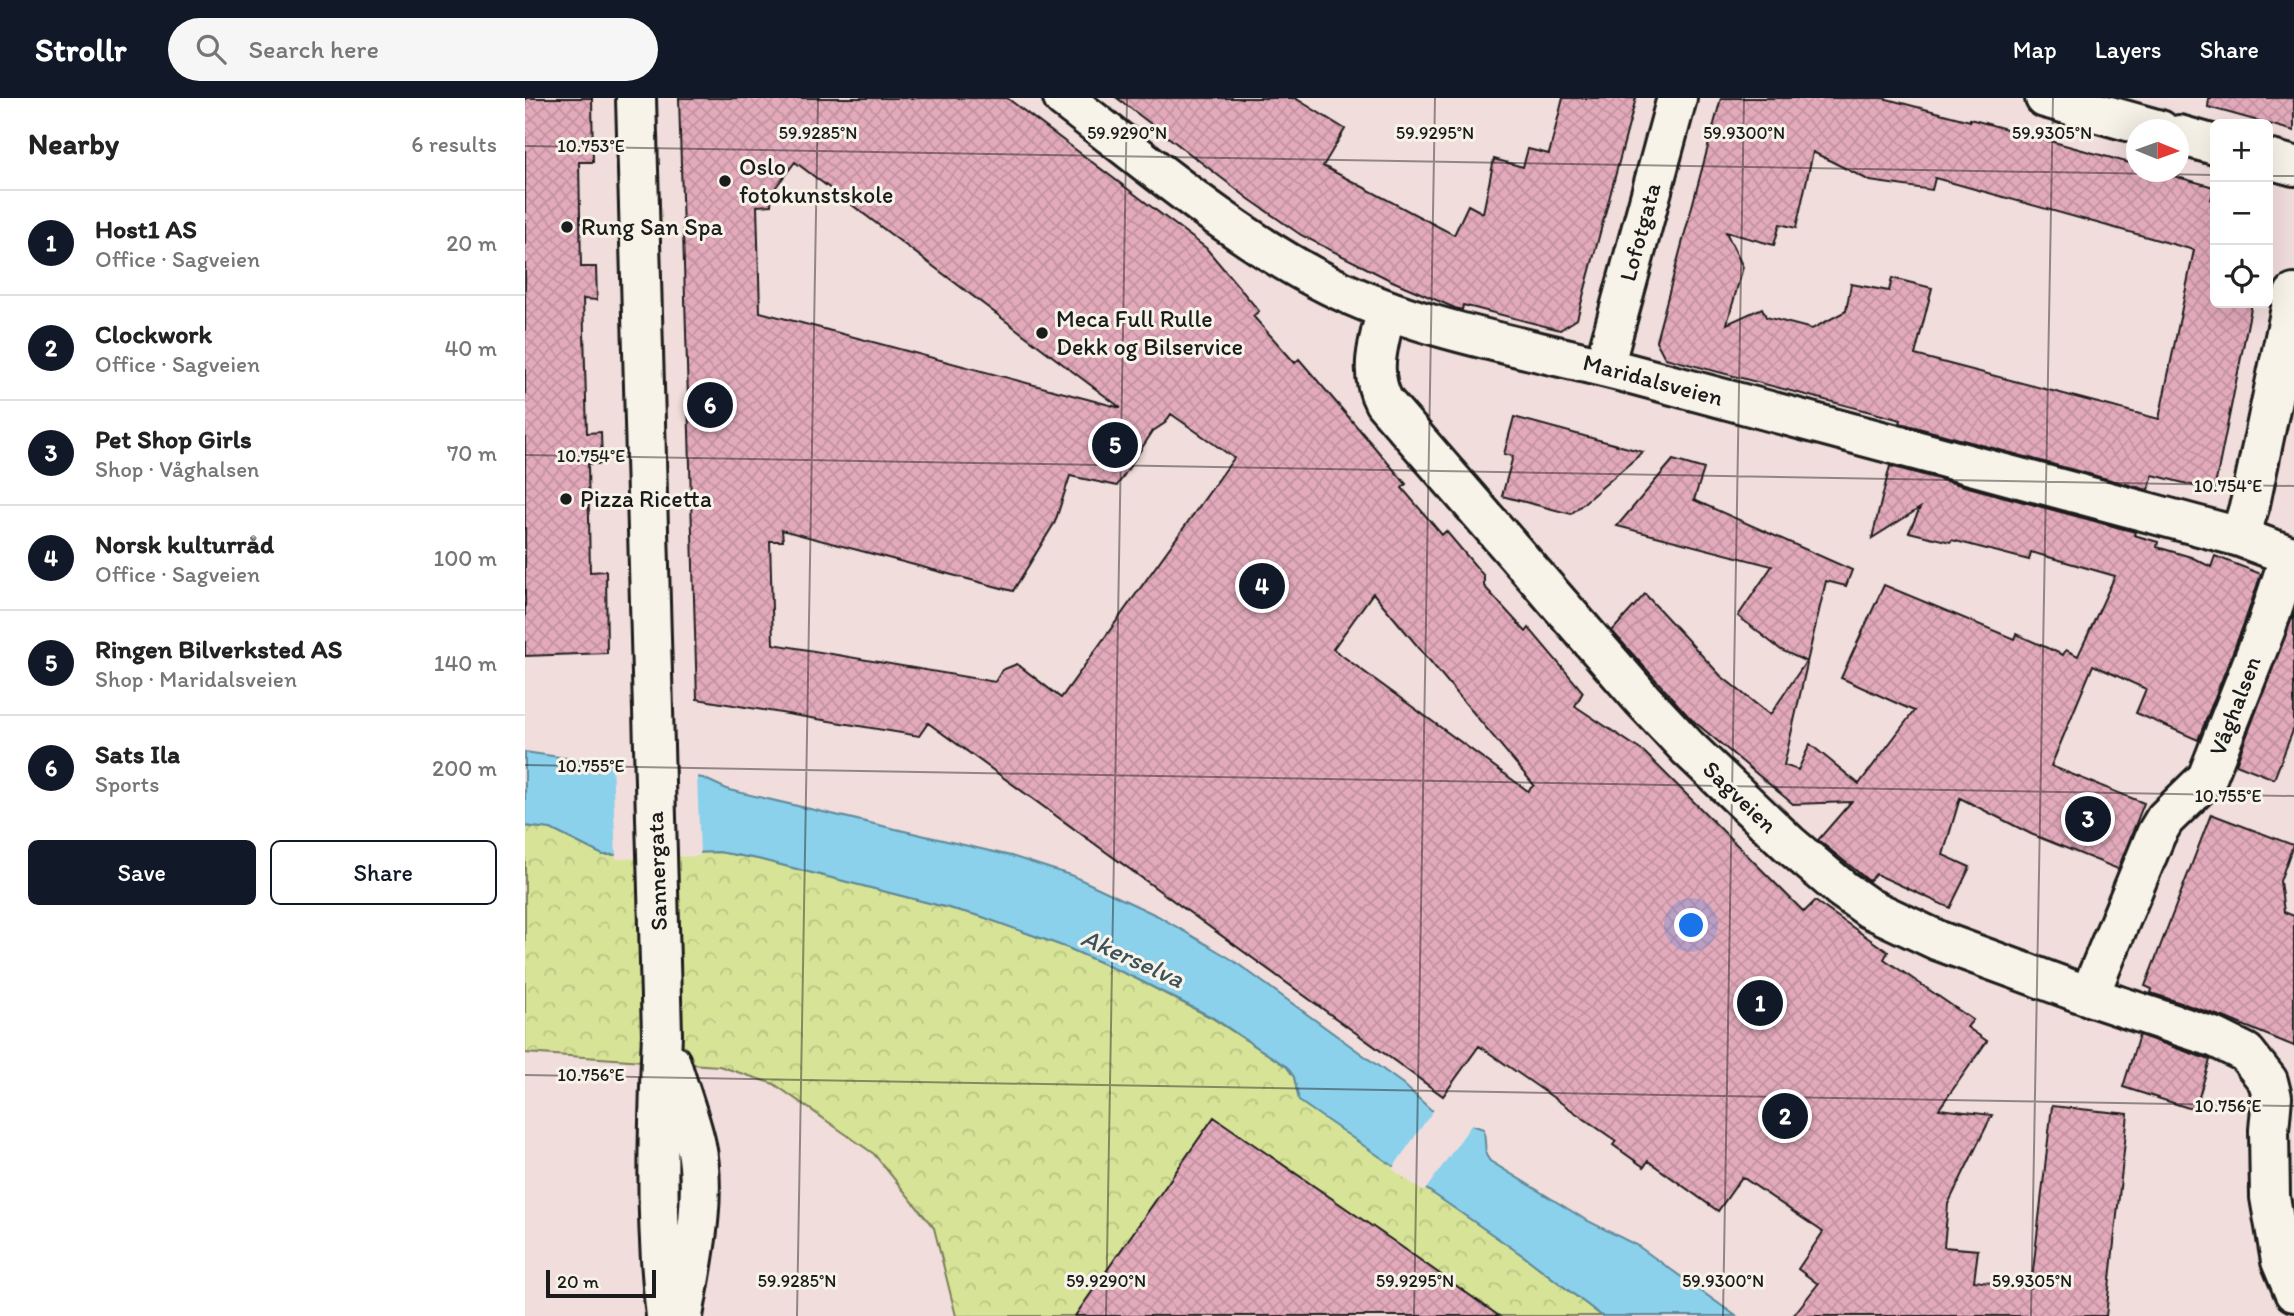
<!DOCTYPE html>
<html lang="en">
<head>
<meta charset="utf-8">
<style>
	:root { --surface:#fff; --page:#f6f6f6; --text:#222; --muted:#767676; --line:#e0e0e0; --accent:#111827 }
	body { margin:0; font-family:Itim,sans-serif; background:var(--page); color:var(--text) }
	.controls { position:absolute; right:21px; top:21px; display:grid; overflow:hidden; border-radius:10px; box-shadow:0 7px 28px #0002 }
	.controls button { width:63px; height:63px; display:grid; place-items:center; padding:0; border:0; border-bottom:2px solid var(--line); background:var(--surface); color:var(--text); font:35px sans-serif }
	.compass { position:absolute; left:1601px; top:21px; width:63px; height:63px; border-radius:50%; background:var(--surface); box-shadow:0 7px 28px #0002; rotate:91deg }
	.scale { position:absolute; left:21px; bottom:18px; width:110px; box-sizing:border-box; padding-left:7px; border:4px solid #1c1c1c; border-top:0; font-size:19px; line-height:24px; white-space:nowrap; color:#1c1c1c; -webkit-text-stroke:5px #f7f3e8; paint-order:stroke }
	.you { position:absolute; left:1167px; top:828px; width:24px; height:24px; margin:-18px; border:5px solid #fff; border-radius:50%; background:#1a73e8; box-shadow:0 0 0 10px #1a73e833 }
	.badge { display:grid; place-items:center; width:46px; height:46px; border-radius:50%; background:var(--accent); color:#fff; font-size:23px; font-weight:700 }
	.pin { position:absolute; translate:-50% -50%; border:4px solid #fff; box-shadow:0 2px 7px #0006 }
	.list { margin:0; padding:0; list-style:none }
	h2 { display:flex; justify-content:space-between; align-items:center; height:91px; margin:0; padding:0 28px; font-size:30px }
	h2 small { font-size:23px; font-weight:400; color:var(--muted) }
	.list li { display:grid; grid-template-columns:46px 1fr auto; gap:21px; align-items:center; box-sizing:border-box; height:105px; padding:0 28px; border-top:2px solid var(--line) }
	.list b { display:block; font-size:26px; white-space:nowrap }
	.list p { margin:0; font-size:23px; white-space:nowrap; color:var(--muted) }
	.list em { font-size:23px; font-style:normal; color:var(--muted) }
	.actions { display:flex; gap:14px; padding:21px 28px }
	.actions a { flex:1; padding:16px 0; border:2px solid var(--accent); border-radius:10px; text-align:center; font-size:24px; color:var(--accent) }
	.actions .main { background:var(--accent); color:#fff }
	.icon { flex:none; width:38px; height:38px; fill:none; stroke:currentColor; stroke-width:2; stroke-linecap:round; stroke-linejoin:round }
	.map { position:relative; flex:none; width:1769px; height:1218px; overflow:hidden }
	header { display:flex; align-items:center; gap:42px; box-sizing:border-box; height:98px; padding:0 35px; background:var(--accent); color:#fff }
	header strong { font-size:33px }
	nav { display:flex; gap:38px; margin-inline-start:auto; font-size:24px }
	.search { width:490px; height:63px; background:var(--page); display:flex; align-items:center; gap:18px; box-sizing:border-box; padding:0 24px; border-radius:38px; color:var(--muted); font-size:26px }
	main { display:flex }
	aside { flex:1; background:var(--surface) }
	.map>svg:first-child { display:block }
</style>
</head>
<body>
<header>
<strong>Strollr</strong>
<div class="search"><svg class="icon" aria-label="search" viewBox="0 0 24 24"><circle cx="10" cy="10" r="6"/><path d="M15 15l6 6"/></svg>Search here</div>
<nav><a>Map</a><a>Layers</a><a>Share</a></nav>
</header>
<main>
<aside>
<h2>Nearby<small>6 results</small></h2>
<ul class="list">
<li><span class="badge">1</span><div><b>Host1 AS</b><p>Office · Sagveien</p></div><em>20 m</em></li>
<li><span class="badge">2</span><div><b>Clockwork</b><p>Office · Sagveien</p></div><em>40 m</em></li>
<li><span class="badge">3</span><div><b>Pet Shop Girls</b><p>Shop · Våghalsen</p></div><em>70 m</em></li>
<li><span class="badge">4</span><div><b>Norsk kulturråd</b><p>Office · Sagveien</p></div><em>100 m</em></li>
<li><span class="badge">5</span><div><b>Ringen Bilverksted AS</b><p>Shop · Maridalsveien</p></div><em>140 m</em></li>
<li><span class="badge">6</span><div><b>Sats Ila</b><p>Sports</p></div><em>200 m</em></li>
</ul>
<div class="actions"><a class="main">Save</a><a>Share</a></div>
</aside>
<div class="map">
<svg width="1769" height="1218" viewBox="0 0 1769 1218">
	<defs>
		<pattern id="park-crowns" width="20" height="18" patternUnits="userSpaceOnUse" patternTransform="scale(1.75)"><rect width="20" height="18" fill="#d7e497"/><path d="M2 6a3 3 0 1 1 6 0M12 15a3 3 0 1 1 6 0" fill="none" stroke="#b8c382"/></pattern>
		<pattern id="building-cross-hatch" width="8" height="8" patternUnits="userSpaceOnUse" patternTransform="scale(1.75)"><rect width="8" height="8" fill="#e3aabc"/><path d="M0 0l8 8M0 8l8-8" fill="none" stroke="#c292a1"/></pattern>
	</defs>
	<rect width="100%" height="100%" fill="#f1dddb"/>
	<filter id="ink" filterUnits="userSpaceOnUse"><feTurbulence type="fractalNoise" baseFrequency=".0143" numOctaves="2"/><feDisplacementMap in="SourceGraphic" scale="14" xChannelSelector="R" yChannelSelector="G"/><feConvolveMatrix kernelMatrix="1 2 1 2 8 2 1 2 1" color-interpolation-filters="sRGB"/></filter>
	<g filter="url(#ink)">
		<path fill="url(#park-crowns)" stroke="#7a805a" stroke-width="2" d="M0,728L26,731L78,757L194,754L233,761L455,818L543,850L608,879L687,920L762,969L769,979L775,1003L1000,1159L1077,1218H431L409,1130L349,1056L249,986L194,968L0,955Z"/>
		<path fill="#8bd1ec" stroke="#5f8999" stroke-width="2" d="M0,654L178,680L204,692L486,758L548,778L633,818L706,861L878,986L905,1011L917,1018L959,1031L961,1057L965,1063L1061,1122L1113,1148L1211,1218H1077L1000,1159L774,1003L769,979L762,969L687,919L608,879L543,850L455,818L233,761L194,754L78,757L26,731L0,728Z"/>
		<path fill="#f1dddb" d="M87,664L172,676L175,758L91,761Z
			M910,1010L918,1015L949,1023L899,1094L867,1071Z"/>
		<path fill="url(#building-cross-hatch)" stroke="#1c1c1c" stroke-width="2" fill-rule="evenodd" d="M0,0H67L68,64H54L56,169H71L72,202L58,201L62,335L76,334L77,366H63L65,474L81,473L82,555L0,558Z
			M154,0H482L681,150L734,213L728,218L770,265L774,261L881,386L877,390L917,437L921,433L959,478V488L1001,534L1004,530L1058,594L1050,608L1119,654L1279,814L1290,803L1363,854L1359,861L1448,922L1442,929L1462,943L1414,1011L1467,1017L1423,1106L1419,1149L1453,1152L1449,1183L1506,1190L1527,1008L1603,1016L1581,1218H1268L1293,1186L1273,1171L1298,1134L1217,1079L1193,1113L1123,1063L1119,1069L1088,1047L1091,1043L954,948L918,998L403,625L394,638L172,601ZM270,64L596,310L235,214L232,108L246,107L247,94ZM646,316L709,360L536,600L492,566L477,572L470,584L248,546L245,443H258L257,432L488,493L530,424L545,378L592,388L628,333L640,325ZM848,495L1009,687L1003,693L808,551Z
			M592,0H770L820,31L798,68L929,137L943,107L958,115L969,61L998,69L1003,51L1024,56L1038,0H1111L1052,221L1035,232L938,207L937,212L930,210L865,182L776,137L724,101Z
			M1196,0H1358L1445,23V21L1612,67V74H1634L1689,89L1686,102L1690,103V205H1727L1689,393L1628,377L1623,392L1375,325L1376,322L1140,260L1131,243ZM1288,54L1345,83L1407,92L1410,80L1669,152L1634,321L1390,257L1407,190L1367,180L1364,193L1326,186L1321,213L1287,231L1241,219L1237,210L1202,226L1218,169L1201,134L1249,147L1255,126L1271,130Z
			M1684,0H1769V33L1683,9Z
			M989,319L1118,354L1046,416L977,398L988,358L979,356Z
			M1148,362L1179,371L1169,402L1327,472L1321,488L1301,483L1282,564L1256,552L1213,518L1247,468L1092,428Z
			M1365,368L1610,434L1609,437L1633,444L1632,449L1666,459L1686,469L1690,458L1736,476L1720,523L1673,642L1611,615L1621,591L1568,567L1526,668L1619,705L1593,771L1506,736L1435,700L1418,757L1445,769L1425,810L1351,776L1344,783L1293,742L1326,704L1268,706L1165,620L1087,533L1120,496L1196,578L1245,617L1280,565L1282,566L1259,667L1273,672L1285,646L1334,686L1389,613L1316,580L1359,487L1489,541L1491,536L1538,557L1541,552L1553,558L1590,478L1506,454L1504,462L1427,442L1425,444L1384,434L1395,410L1347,440Z
			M1769,515V630L1749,681L1711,666Z
			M1686,716L1768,747L1755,783L1759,814L1769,818V948L1698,919L1626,895L1627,891L1620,888Z
			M1614,937L1685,962L1670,1012L1598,989Z
			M689,1019L867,1142L974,1218H550Z"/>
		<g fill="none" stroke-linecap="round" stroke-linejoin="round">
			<g stroke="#1c1c1c" stroke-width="44">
				<path id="street" d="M538,0C621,63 711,141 804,187C898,234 1008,250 1110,277C1312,331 1513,385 1715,439L1769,459
					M1520,0L1635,32
					M1654,37L1690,47
					M1743,61L1769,68
					M861,213C854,245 843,274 859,304L1118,602L1163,650L1264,746L1317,791L1344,810L1414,843L1564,898L1691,940L1721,955L1743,983L1747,999L1744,1032L1745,1099L1756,1163L1769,1194
					M1079,269L1152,0
					M1715,439L1725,406L1769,196
					M1564,898L1631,736L1640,721L1682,680L1741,530L1765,457"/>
			</g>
			<g stroke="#1c1c1c" stroke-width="44">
				<path id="secondary" d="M111,0L137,936C133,1030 130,1124 141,1218
					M146,965C154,992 165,1020 171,1047C182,1100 167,1166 158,1218"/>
			</g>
			<use href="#street" stroke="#f7f3e8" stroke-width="38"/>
			<use href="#secondary" stroke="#f7f3e8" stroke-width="38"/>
		</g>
	</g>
	<path fill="none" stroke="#1c1c1c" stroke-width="2" stroke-opacity="0.45" d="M0,48L1690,77M1743,78H1769M0,357L1769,388M0,667L1769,698M0,977L1769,1008M272,1218L293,0M581,1218L602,0M889,1218L910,0M1198,1218L1219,0M1506,1218L1528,0"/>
	<g fill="#1c1c1c" stroke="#f7f3e8" stroke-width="2.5">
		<circle cx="200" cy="83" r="7"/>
		<circle cx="42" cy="129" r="7"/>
		<circle cx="517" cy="235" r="7"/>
		<circle cx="41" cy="401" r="7"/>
	</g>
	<g text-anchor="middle" stroke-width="6" stroke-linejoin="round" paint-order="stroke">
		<g font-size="24" fill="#1c1c1c" stroke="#f7f3e8" text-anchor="start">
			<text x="214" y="77">Oslo<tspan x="214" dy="28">fotokunstskole</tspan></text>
			<text x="56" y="137">Rung San Spa</text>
			<text x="531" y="229">Meca Full Rulle<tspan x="531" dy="28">Dekk og Bilservice</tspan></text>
			<text x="55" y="409">Pizza Ricetta</text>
		</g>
		<g font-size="24" fill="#1c1c1c" stroke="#f7f3e8">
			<text transform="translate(1115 134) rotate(-75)" y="8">Lofotgata</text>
			<text transform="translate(1128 282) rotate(15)" y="8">Maridalsveien</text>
			<text transform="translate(1710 608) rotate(-69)" y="8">Våghalsen</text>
			<text transform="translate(1215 699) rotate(44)" y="8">Sagveien</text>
			<text transform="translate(132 773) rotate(-92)" y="8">Sannergata</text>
		</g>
		<g font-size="26" font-style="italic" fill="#3d525a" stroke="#f7f3e8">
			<text transform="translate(608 860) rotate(24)" y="9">Akerselva</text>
		</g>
	</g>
	<g font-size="18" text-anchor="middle" fill="#1c1c1c" stroke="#f7f3e8" stroke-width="6" stroke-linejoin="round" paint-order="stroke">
		<text x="293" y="41">59.9285°N</text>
		<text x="602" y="41">59.9290°N</text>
		<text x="910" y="41">59.9295°N</text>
		<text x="1219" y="41">59.9300°N</text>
		<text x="1527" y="41">59.9305°N</text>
		<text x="66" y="54">10.753°E</text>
		<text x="66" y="364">10.754°E</text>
		<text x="1703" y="394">10.754°E</text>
		<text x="66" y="674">10.755°E</text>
		<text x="1703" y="704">10.755°E</text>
		<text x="66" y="983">10.756°E</text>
		<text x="1703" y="1014">10.756°E</text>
		<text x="272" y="1189">59.9285°N</text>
		<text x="581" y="1189">59.9290°N</text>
		<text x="890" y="1189">59.9295°N</text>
		<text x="1198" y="1189">59.9300°N</text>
		<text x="1507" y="1189">59.9305°N</text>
	</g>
</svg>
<div class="controls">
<button>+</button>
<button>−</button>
<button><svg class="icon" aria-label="locate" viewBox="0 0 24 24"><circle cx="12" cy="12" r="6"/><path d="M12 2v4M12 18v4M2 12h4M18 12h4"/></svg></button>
</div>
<svg class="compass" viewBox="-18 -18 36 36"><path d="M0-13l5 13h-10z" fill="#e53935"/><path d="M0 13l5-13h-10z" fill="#767676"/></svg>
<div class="scale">20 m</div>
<div class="you"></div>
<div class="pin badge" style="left:1235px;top:905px">1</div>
<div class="pin badge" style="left:1260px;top:1018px">2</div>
<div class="pin badge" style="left:1563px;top:721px">3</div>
<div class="pin badge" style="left:737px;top:488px">4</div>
<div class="pin badge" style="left:590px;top:347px">5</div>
<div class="pin badge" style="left:185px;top:307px">6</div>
</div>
</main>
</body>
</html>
